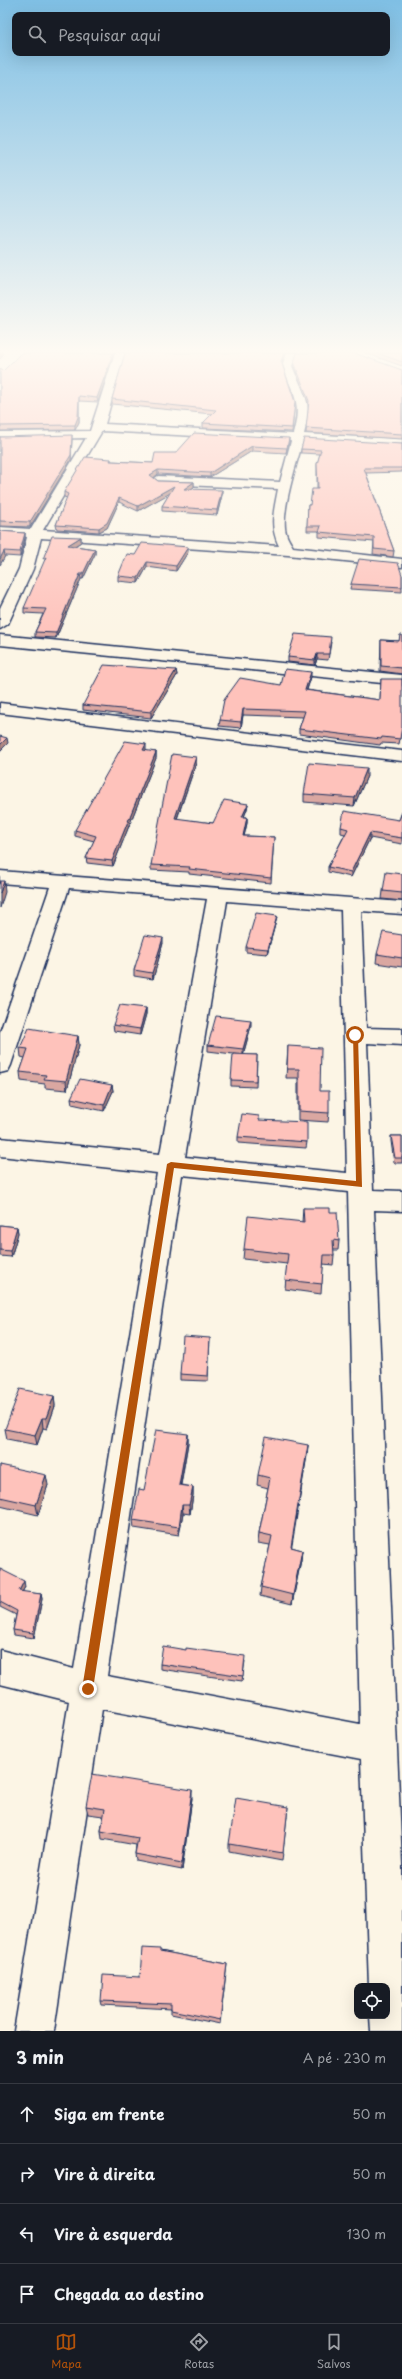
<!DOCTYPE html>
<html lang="pt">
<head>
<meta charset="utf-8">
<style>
	:root { --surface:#171b24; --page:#242831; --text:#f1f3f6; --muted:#9ea1a6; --line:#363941; --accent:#b45309 }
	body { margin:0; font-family:"Playpen Sans",sans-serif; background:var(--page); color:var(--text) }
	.controls { position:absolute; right:12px; bottom:12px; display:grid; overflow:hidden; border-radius:8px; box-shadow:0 4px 16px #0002 }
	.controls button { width:36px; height:36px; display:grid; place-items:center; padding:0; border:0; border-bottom:1px solid var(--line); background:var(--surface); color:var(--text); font:20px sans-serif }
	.stop { position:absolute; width:12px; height:12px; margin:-9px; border:3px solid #b45309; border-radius:50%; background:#fff }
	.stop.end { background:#b45309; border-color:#fff; box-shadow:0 1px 4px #0008 }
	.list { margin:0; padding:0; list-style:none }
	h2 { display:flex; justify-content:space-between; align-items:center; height:52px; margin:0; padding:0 16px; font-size:17px }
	h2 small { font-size:13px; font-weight:400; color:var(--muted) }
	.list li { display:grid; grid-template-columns:26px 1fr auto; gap:12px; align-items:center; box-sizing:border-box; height:60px; padding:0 16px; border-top:1px solid var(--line) }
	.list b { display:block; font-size:15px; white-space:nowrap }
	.list em { font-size:13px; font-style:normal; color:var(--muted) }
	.icon { flex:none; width:22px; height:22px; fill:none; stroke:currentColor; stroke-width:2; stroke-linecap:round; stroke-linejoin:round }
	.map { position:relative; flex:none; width:402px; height:2031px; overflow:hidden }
	.search { position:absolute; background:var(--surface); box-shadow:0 4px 16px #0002; left:12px; right:12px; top:12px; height:44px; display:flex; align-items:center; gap:10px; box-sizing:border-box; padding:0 14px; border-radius:8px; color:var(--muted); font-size:15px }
	.sheet { height:292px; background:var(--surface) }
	nav { display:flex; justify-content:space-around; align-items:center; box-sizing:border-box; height:56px; border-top:1px solid var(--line); background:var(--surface); font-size:11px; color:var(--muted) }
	nav a { display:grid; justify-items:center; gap:2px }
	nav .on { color:var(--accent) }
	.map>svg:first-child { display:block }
</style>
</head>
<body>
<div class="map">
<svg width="402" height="2031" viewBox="0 0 402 2031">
	<rect width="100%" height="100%" fill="#fcf5e5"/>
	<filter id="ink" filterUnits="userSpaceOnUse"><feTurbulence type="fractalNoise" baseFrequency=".025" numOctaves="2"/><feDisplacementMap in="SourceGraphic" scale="8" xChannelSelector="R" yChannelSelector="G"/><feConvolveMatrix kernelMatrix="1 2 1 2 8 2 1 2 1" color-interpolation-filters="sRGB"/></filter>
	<g filter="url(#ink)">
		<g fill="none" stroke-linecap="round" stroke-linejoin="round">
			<g stroke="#1b2f5e" stroke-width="3">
				<path id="minor" d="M115,353H125L105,424L293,434C302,401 294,396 282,366L287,353H297L292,366C305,396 313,401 304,434L402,439V447L303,441C297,462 280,514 286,533C287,538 291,543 293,547L402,559V567L288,555L41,538L33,569L8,624L0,629V608L19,569L27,537L0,535V527L31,529L86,438L0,440V432L90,431ZM102,431L291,441L280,482L158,476L152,480L158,484L278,489C274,511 269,525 279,546L43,530Z
					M0,635L402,675V685L0,645Z
					M0,703L402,751V761L0,713Z
					M0,871L402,902V914L361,911L366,1028L402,1029V1045L367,1043L373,1190L402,1191V1211L374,1210L402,1865V2031H371L370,2016H387V1986H369L361,1759L102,1709L54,2031H14L69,1701L0,1684V1650L74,1669L157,1173L0,1156V1138L160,1154L207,899L69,888L11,1065L8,1071L0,1073V1032L50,887L0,883ZM227,901L341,910L347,1173L185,1157ZM182,1175L348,1192L360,1724L107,1676Z"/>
			</g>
			<use href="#minor" fill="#fcf5e5" fill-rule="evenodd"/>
		</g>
		<path fill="#daa7a1" stroke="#1b2f5e" d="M114,353L98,402L79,401V422L75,430L0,431V369L3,371Z
			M125,353H285L282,363L295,402L292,432L203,428V423L212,414L112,404V399Z
			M365,353H402V366Z
			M294,362L402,370V439L306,433L309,405L294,366Z
			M0,437L72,440L71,460L30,527L0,526Z
			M289,442L286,453L252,451L210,477L158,474L154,478L158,481L194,482V487L191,489L222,495L217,515L162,511V506L170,493L138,511L119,502L107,528L99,532L57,529L56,525L67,498L64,497V492L111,459V461L153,463L176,453Z
			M402,444V472L366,473L394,551L393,557L373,554L374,542L319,537V531H307L308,505H310L317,489V464L320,454L301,453V449Z
			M0,531L25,533V538L20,557L5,556L0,565Z
			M81,537V542L75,546L95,549V554L83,579H81L56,638L35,637V632L43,614L24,613V608Z
			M188,552L176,571L147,567L138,583L118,581V576L135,555Z
			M402,575V592L350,589L351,584Z
			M402,635V674L380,671L381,640L399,641Z
			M331,642L328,660L317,659L315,665L288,662V657Z
			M176,670L177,675L151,718L83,710V705Z
			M311,677L307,690L380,700L381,679L402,729L399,744L381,743L380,745L299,734V729L303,717L243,715L241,728L219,726L220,720L281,685Z
			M146,750L145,751L156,752V758L113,866L87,863L86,858L94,841L75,836V830Z
			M196,763L177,819L213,823L248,804L247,809L244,817H247V823L244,836L274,837L271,883L189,874V872L151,870V865Z
			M367,776L354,806L304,802V794Z
			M402,812V844L370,838L351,877L328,872V867L345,834L341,833V827L399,820Z
			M402,874V901L382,899L383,891Z
			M277,916L276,921L267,954L246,952V947Z
			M402,935V967L376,963L377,954Z
			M163,943L153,979L134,976V970Z
			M146,1008V1014L140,1035L114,1031L113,1025Z
			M251,1026L243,1055H257L256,1087L231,1086V1080L241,1055L208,1051V1045Z
			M78,1036L79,1045L67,1090L45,1088V1084L21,1081L20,1072L25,1058L21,1057L20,1048Z
			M288,1046L329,1113L328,1122L298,1120V1078H286Z
			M112,1085L113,1091L104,1111L72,1104L71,1098Z
			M259,1120L307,1142L306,1148L238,1143V1137Z
			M391,1136H402V1163H394L391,1141Z
			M303,1208L330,1212L339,1241L338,1250H333L334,1255L333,1265L323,1264L321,1294L285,1289L287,1264L243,1259L244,1249L302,1222Z
			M0,1225L17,1227L18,1233L11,1257L0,1256Z
			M210,1338L208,1381L180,1380V1374Z
			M54,1396L55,1406L47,1429L43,1428L37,1445L7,1439L5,1429Z
			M188,1434V1443L181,1485L193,1487V1495L190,1514L183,1513L179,1535L134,1528L133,1520L144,1490Z
			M308,1445L307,1455L291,1547L302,1550L301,1560L292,1604L260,1596L261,1587L270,1545L258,1543L259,1533L268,1488L257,1485L258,1475Z
			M0,1465L48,1485L38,1515L0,1506Z
			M0,1569L25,1587L22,1592L41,1594L42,1599L34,1638L14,1635L13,1630L16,1615L0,1607Z
			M245,1661L242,1681L160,1669V1664Z
			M192,1798L182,1870L136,1861L135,1854L136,1845L102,1839L101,1831L103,1816L88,1814L86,1806Z
			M288,1807L282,1861L229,1851V1844Z
			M160,1951L227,1964L220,2024L171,2014V2009L102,2005L101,2001L140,1977Z"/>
		<path fill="#b28883" stroke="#1b2f5e" d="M0,353H4L0,359Z
			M113,353H114L98,402L97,398Z
			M284,353H285L281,365V361Z
			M79,396V422L75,430V425Z
			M72,435L71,460L30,527V522Z
			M289,438V442L286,453Z
			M252,446V451L210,477V473Z
			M158,470V474L151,480L150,475Z
			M194,482V487L184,493V489Z
			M174,486V491L138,511V506Z
			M222,490V495L217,515V510Z
			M119,498V502L107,528L99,532V528Z
			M25,533V538L20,557V552Z
			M81,537V542L68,550V545Z
			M188,547V552L176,571V566Z
			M95,549V554L83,579V574Z
			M4,551L5,556L0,565V559Z
			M147,562V567L138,583V578Z
			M80,574L81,579L56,638V633Z
			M317,654V659L315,665V660Z
			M176,670L177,675L151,718V712Z
			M311,672V677L305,695V690Z
			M243,709V715L241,728V722Z
			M7,738L8,743L0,751V745Z
			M146,744V750L143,756V750Z
			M156,752V758L113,866L112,861Z
			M196,757V763L175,824V818Z
			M367,768V776L354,806L355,798Z
			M248,804L247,809L242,822V817Z
			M247,817V823L243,841V836Z
			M370,833V838L351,877V872Z
			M4,881L5,892L0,908V893Z
			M277,916L276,921L267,954L268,949Z
			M163,938V943L153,979L152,973Z
			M146,1008V1014L140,1035V1029Z
			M251,1020V1026L243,1055V1049Z
			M78,1036L79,1045L67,1090L66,1081Z
			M112,1085L113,1091L104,1111V1105Z
			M17,1227L18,1233L11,1257L10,1251Z
			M54,1396L55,1406L47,1429L46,1418Z
			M42,1418L43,1428L37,1445L35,1435Z
			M188,1434V1443L179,1493V1485Z
			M308,1445L307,1455L290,1557L291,1547Z
			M46,1475L48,1485L38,1515L36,1505Z
			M193,1487V1495L190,1514L189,1505Z
			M182,1505L183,1513L179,1535V1527Z
			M302,1550L301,1560L292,1604L293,1595Z
			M24,1581L25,1587L20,1596L19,1591Z
			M41,1594L42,1599L34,1638L33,1633Z
			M192,1790V1798L182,1870V1863Z"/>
		<path fill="#fec2bb" stroke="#1b2f5e" d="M21,353H113L97,398L79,396L78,417L75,425L0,426V369L3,371Z
			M125,353H284L281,361L295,402L292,428L203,423L216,410L112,399Z
			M297,353H354L402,370V434L306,428L309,401L294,362Z
			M377,353H402V362Z
			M194,433L289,438L287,448L252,446L210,473L158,470L150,475L158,481L194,482L184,489L222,490L217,510L162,506L174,486L138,506L119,498L107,523L99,528L56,525L68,494L64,492L85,457L111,459L110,461L153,463L155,453H176Z
			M72,435L71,455L30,522L0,521V437Z
			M304,438L402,444V468H364L394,551L374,549V537L319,532L321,526H307L308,505H310L312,489H318L317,464L321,450L301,449Z
			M0,531L25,533L20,552L4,551L0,559Z
			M52,536L81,537L68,545L95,549L83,574H80L56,633L35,632L46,609L24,608L46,557L43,559Z
			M142,543L188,547L176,566L147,562L138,578L118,576L127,554L135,555Z
			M359,559L398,563L402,575V587L351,584Z
			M295,634L331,637L329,654H317L315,660L288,657Z
			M400,635H402V668L381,666V640L399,641Z
			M104,665L176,670L151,712L83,705Z
			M285,669L311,672L305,690L380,700L381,679H402V727L400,739L382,737L381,739L299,729L305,711L243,709L241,722L220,720L224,700L240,678L281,685Z
			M0,736L7,738L0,745Z
			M125,741L146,744L143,750L156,752L112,861L86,858L96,836L75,830Z
			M172,754L196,757L175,818L213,823L224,800L248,804L242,817H247L243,836L274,837L271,878L189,869L190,867L151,865Z
			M309,763L367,768L355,798L304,794Z
			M344,811L399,820L402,812V838L370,833L351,872L328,867L348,829L341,827Z
			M386,872L402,874V893L383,891Z
			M0,881H4L0,893Z
			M256,913L277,916L268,949L246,947Z
			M383,932L402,935V958L377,954Z
			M145,935L163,938L152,973L134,970Z
			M120,1005L146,1008L140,1029L113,1025Z
			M216,1016L251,1020L243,1049L208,1045Z
			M29,1028L78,1036L66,1081L44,1079L46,1075L20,1072L28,1049L20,1048Z
			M288,1046L321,1048L320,1091H329V1113L299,1111V1069H287Z
			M233,1054L257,1055L256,1081L231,1080Z
			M80,1079L112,1085L104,1105L71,1098Z
			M242,1114L259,1116V1120L307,1122V1142L238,1137Z
			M391,1136H402V1158H395Z
			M303,1208H330V1212H337L339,1241L333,1240L334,1255H324L322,1284L285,1280L288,1254L244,1249L248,1216L304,1222Z
			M0,1225L17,1227L10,1251L0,1250Z
			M183,1336L210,1338L208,1376L180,1374Z
			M20,1389L54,1396L46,1418H42L35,1435L5,1429Z
			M156,1430L188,1434L179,1485L193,1487L189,1505H182L179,1527L133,1520L139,1489L144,1490Z
			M266,1437L308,1445L291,1547L302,1550L293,1595L261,1587L272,1536L259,1533L270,1478L258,1475Z
			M0,1465L46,1475L36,1505L0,1497Z
			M0,1569L24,1581L19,1591L41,1594L33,1633L13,1630L17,1611L0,1602Z
			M163,1646L186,1650V1648L245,1656L243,1676L160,1664Z
			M92,1774L192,1790L182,1863L135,1854L138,1838L101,1831L105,1809L86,1806Z
			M236,1798L288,1807L283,1853L229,1844Z
			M142,1948L160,1949V1951L227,1964L220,2020L171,2010V2004L101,2001L103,1975L140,1977Z"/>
	</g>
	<linearGradient id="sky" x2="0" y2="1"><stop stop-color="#7fbfe4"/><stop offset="0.55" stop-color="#fefaf3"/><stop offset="1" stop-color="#fefaf3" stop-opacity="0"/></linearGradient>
	<rect width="402" height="638" fill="url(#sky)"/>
	<path fill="#b45309" d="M353,1033L358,1035L362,1187L174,1168L93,1689L88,1694L82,1689L167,1164L171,1162L356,1181Z"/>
</svg>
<div class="controls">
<button><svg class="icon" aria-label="locate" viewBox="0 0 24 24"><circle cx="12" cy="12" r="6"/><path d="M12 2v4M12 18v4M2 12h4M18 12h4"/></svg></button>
</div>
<div class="stop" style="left:355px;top:1035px"></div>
<div class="stop end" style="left:88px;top:1689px"></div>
<div class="search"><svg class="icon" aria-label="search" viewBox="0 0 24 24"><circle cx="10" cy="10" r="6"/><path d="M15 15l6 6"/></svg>Pesquisar aqui</div>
</div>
<section class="sheet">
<h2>3 min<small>A pé · 230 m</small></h2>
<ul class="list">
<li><svg class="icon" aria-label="ahead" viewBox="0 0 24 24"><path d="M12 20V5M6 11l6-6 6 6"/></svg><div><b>Siga em frente</b></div><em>50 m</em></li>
<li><svg class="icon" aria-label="right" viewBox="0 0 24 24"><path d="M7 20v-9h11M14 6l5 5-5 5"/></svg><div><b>Vire à direita</b></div><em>50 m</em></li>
<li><svg class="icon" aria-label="left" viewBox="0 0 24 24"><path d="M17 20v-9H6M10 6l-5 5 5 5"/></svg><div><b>Vire à esquerda</b></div><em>130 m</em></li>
<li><svg class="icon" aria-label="arrive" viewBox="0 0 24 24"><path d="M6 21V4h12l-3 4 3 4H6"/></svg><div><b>Chegada ao destino</b></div></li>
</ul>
</section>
<nav>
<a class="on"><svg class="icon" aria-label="map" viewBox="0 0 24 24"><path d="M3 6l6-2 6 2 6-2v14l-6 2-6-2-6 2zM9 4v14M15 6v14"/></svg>Mapa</a>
<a><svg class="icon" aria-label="directions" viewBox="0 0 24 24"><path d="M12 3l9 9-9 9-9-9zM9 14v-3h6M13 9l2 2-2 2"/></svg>Rotas</a>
<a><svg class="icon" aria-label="saved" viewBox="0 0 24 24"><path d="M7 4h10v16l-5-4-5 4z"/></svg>Salvos</a>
</nav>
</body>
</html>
